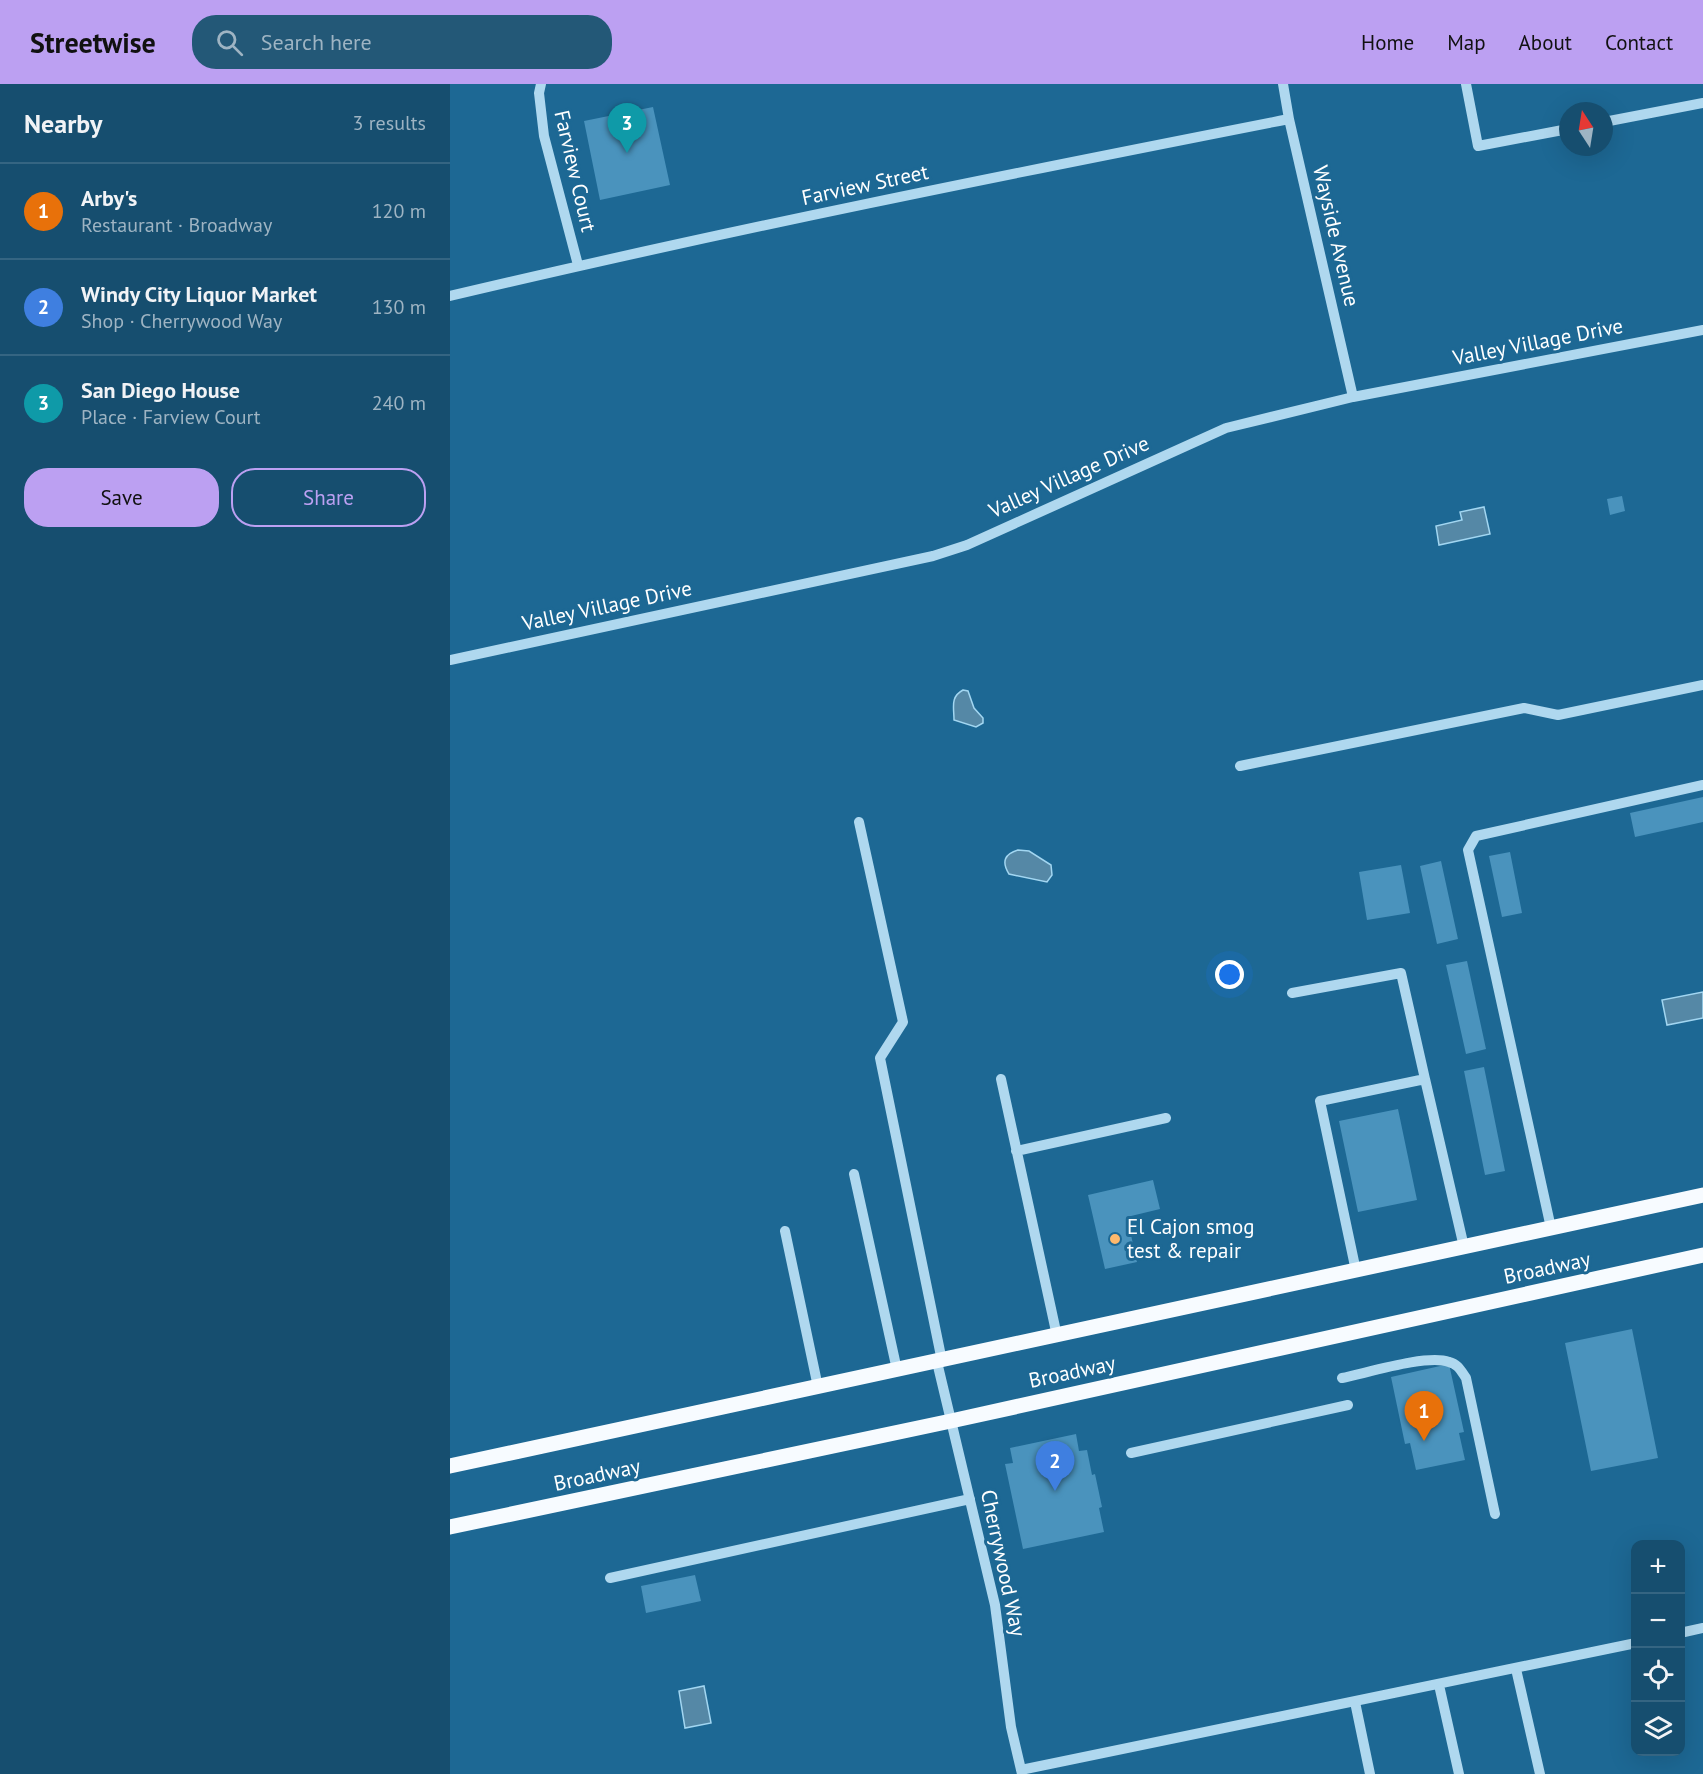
<!DOCTYPE html>
<html lang="en">
<head>
<meta charset="utf-8">
<style>
	:root { --surface:#164e6f; --page:#235877; --text:#f1f3f6; --muted:#9eb4c3; --line:#356582; --accent:#bca0f2 }
	body { margin:0; font-family:"PT Sans",sans-serif; background:var(--page); color:var(--text) }
	.controls { position:absolute; right:18px; bottom:18px; display:grid; overflow:hidden; border-radius:12px; box-shadow:0 6px 24px #0002 }
	.controls button { width:54px; height:54px; display:grid; place-items:center; padding:0; border:0; border-bottom:2px solid var(--line); background:var(--surface); color:var(--text); font:30px sans-serif }
	.compass { position:absolute; left:1109px; top:18px; width:54px; height:54px; border-radius:50%; background:var(--surface); box-shadow:0 6px 24px #0002; rotate:348deg }
	.you { position:absolute; left:780px; top:891px; width:21px; height:21px; margin:-15px; border:4px solid #fff; border-radius:50%; background:#1a73e8; box-shadow:0 0 0 9px #1a73e833 }
	.badge { display:grid; place-items:center; width:39px; height:39px; border-radius:50%; background:var(--accent); color:#fff; font-size:20px; font-weight:700 }
	.pin { position:absolute; translate:-50% -50px; filter:drop-shadow(0 2px 3px #0008) }
	.pin::after { content:''; position:absolute; top:32px; width:21px; height:18px; background:inherit; clip-path:polygon(0 0,100% 0,50% 100%) }
	.list { margin:0; padding:0; list-style:none }
	h2 { display:flex; justify-content:space-between; align-items:center; height:78px; margin:0; padding:0 24px; font-size:26px }
	h2 small { font-size:20px; font-weight:400; color:var(--muted) }
	.list li { display:grid; grid-template-columns:39px 1fr auto; gap:18px; align-items:center; box-sizing:border-box; height:96px; padding:0 24px; border-top:2px solid var(--line) }
	.list b { display:block; font-size:22px; white-space:nowrap }
	.list p { margin:0; font-size:20px; white-space:nowrap; color:var(--muted) }
	.list em { font-size:20px; font-style:normal; color:var(--muted) }
	.actions { display:flex; gap:12px; padding:18px 24px }
	.actions a { flex:1; padding:14px 0; border:2px solid var(--accent); border-radius:24px; text-align:center; font-size:21px; color:var(--accent) }
	.actions .main { background:var(--accent); color:#111 }
	.icon { flex:none; width:33px; height:33px; fill:none; stroke:currentColor; stroke-width:2; stroke-linecap:round; stroke-linejoin:round }
	.map { position:relative; flex:none; width:1253px; height:1690px; overflow:hidden }
	header { display:flex; align-items:center; gap:36px; box-sizing:border-box; height:84px; padding:0 30px; background:var(--accent); color:#111 }
	header strong { font-size:28px }
	nav { display:flex; gap:33px; margin-inline-start:auto; font-size:21px }
	.search { width:420px; height:54px; background:var(--page); display:flex; align-items:center; gap:15px; box-sizing:border-box; padding:0 21px; border-radius:24px; color:var(--muted); font-size:22px }
	main { display:flex }
	aside { flex:1; background:var(--surface) }
	.map>svg:first-child { display:block }
</style>
</head>
<body>
<header>
<strong>Streetwise</strong>
<div class="search"><svg class="icon" aria-label="search" viewBox="0 0 24 24"><circle cx="10" cy="10" r="6"/><path d="M15 15l6 6"/></svg>Search here</div>
<nav><a>Home</a><a>Map</a><a>About</a><a>Contact</a></nav>
</header>
<main>
<aside>
<h2>Nearby<small>3 results</small></h2>
<ul class="list">
<li><span class="badge" style="background:#e8710a">1</span><div><b>Arby's</b><p>Restaurant · Broadway</p></div><em>120 m</em></li>
<li><span class="badge" style="background:#3f7fe0">2</span><div><b>Windy City Liquor Market</b><p>Shop · Cherrywood Way</p></div><em>130 m</em></li>
<li><span class="badge" style="background:#0f9aa8">3</span><div><b>San Diego House</b><p>Place · Farview Court</p></div><em>240 m</em></li>
</ul>
<div class="actions"><a class="main">Save</a><a>Share</a></div>
</aside>
<div class="map">
<svg width="1253" height="1690" viewBox="0 0 1253 1690">
	<rect width="100%" height="100%" fill="#1d6894"/>
	<path fill="#5588a6" stroke="#a2d6f1" stroke-width="1.5" d="M1034,423L1040,450L989,461L986,442L1012,436L1010,428Z
		M513,606L518,607L524,624L533,634V639L526,643L504,636C504,623 500,613 513,606Z
		M568,766L579,767L601,781L602,791L597,798L559,790C551,777 555,770 568,766Z
		M1253,908V934L1217,941L1212,916Z
		M254,1602L261,1639L235,1644L229,1607Z"/>
	<path fill="#4a93bd" d="M203,23L220,101L150,116L134,37Z
		M1172,412L1175,427L1160,431L1157,415Z
		M1253,713V738L1185,753L1180,729Z
		M1060,768L1072,829L1052,833L1039,772Z
		M991,777L1008,855L987,860L970,782Z
		M951,781L960,829L917,836L909,788Z
		M1017,877L1036,965L1016,970L996,881Z
		M1034,983L1055,1087L1035,1091L1014,987Z
		M948,1025L967,1116L908,1128L889,1037Z
		M703,1096L710,1125L677,1133L687,1178L655,1185L638,1111Z
		M1182,1245L1208,1374L1141,1387L1115,1259Z
		M999,1280L1014,1348L1009,1349L1015,1376L966,1386L960,1359L955,1360L941,1293Z
		M626,1350L629,1367L637,1366L642,1391L645,1390L652,1423L649,1424L654,1448L573,1465L555,1380L563,1379L560,1364Z
		M245,1491L251,1517L196,1529L191,1502Z"/>
	<g fill="none" stroke-linecap="round" stroke-linejoin="round">
		<path stroke="#afd8ef" stroke-width="10" d="M91,0L89,9L94,52L128,181
			M833,0L839,35L903,313
			M1016,0L1028,62L1118,45
			M1154,38L1253,19
			M0,212C278,146 559,90 839,35
			M0,576L483,472L517,461L776,344L903,313L1253,246
			M790,682L1074,624L1108,631L1253,601
			M409,738L453,938L430,974L492,1277
			M842,909L951,889L975,995
			M551,995L607,1252
			M566,1067L716,1034
			M404,1090L447,1286
			M1101,1144L1018,766L1026,752L1253,701
			M335,1147L368,1303
			M906,1187L870,1017L975,995L1014,1163
			M487,1278L545,1521L561,1643L572,1690
			M892,1294C917,1289 977,1270 999,1278C1008,1280 1011,1287 1016,1294L1045,1430
			M681,1369L898,1321
			M160,1494L520,1415
			M1230,1549L1253,1544
			M1066,1585L1090,1690
			M989,1601L1009,1690
			M905,1618L920,1690
			M571,1686L1186,1559"/>
		<path stroke="#f7fbff" stroke-width="15" d="M0,1382L1253,1111
			M0,1443L501,1337L1253,1171"/>
	</g>
	<circle fill="#feb96d" stroke="#1d6894" stroke-width="2" cx="665" cy="1155" r="6"/>
	<g text-anchor="middle" stroke-width="6" stroke-linejoin="round" paint-order="stroke">
		<g font-size="21" fill="#fff" stroke="#1d6894">
			<text transform="translate(125 87) rotate(77)" y="7">Farview Court</text>
			<text transform="translate(415 101) rotate(-12)" y="7">Farview Street</text>
			<text transform="translate(886 152) rotate(77)" y="7">Wayside Avenue</text>
			<text transform="translate(1088 258) rotate(-11)" y="7">Valley Village Drive</text>
			<text transform="translate(619 393) rotate(-24)" y="7">Valley Village Drive</text>
			<text transform="translate(157 522) rotate(-12)" y="7">Valley Village Drive</text>
			<text transform="translate(1097 1184) rotate(-12)" y="7">Broadway</text>
			<text transform="translate(622 1288) rotate(-12)" y="7">Broadway</text>
			<text transform="translate(147 1391) rotate(-12)" y="7">Broadway</text>
			<text transform="translate(553 1479) rotate(78)" y="7">Cherrywood Way</text>
		</g>
		<g font-size="21" fill="#fff" stroke="#1d6894" text-anchor="start">
			<text x="677" y="1150">El Cajon smog<tspan x="677" dy="24">test &amp; repair</tspan></text>
		</g>
	</g>
</svg>
<div class="controls">
<button>+</button>
<button>−</button>
<button><svg class="icon" aria-label="locate" viewBox="0 0 24 24"><circle cx="12" cy="12" r="6"/><path d="M12 2v4M12 18v4M2 12h4M18 12h4"/></svg></button>
<button><svg class="icon" aria-label="layers" viewBox="0 0 24 24"><path d="M12 4l9 5-9 5-9-5zM3 14l9 5 9-5"/></svg></button>
</div>
<svg class="compass" viewBox="-18 -18 36 36"><path d="M0-13l5 13h-10z" fill="#e53935"/><path d="M0 13l5-13h-10z" fill="#9eb4c3"/></svg>
<div class="you"></div>
<div class="pin badge" style="left:974px;top:1357px;background:#e8710a">1</div>
<div class="pin badge" style="left:605px;top:1407px;background:#3f7fe0">2</div>
<div class="pin badge" style="left:177px;top:69px;background:#0f9aa8">3</div>
</div>
</main>
</body>
</html>
